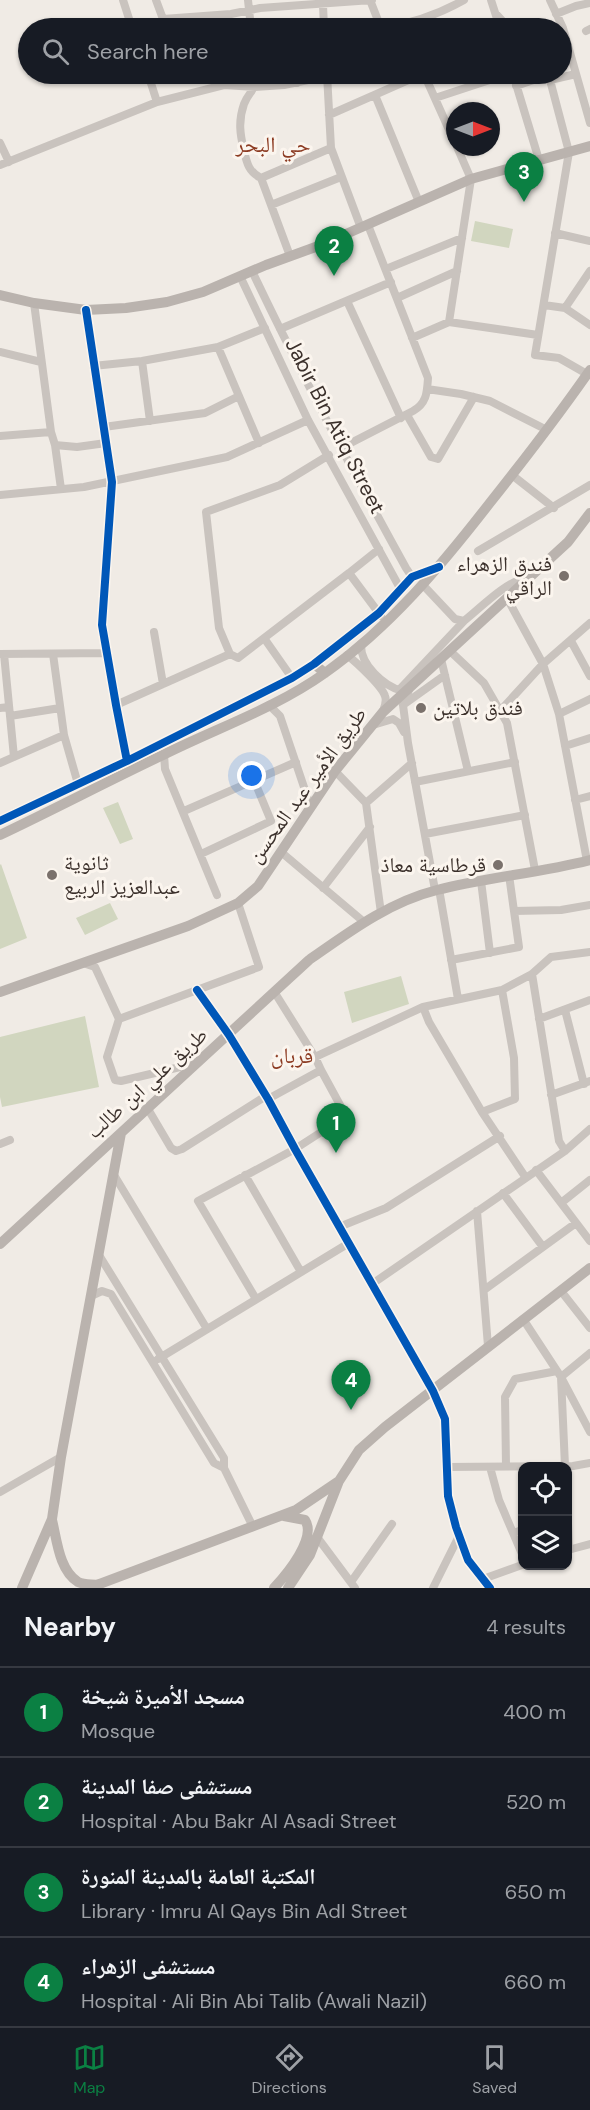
<!DOCTYPE html>
<html lang="en">
<head>
<meta charset="utf-8">
<style>
	:root { --surface:#171b24; --page:#242831; --text:#f1f3f6; --muted:#9ea1a6; --line:#363941; --accent:#0b8043 }
	body { margin:0; font-family:"DM Sans","Noto Naskh Arabic",sans-serif; background:var(--page); color:var(--text) }
	.controls { position:absolute; right:18px; bottom:18px; display:grid; overflow:hidden; border-radius:12px; box-shadow:0 2px 4px #0004 }
	.controls button { width:54px; height:54px; display:grid; place-items:center; padding:0; border:0; border-bottom:2px solid var(--line); background:var(--surface); color:var(--text); font:30px sans-serif }
	.compass { position:absolute; left:446px; top:102px; width:54px; height:54px; border-radius:50%; background:var(--surface); box-shadow:0 2px 4px #0004; rotate:90deg }
	.you { position:absolute; left:252px; top:776px; width:21px; height:21px; margin:-15px; border:4px solid #fff; border-radius:50%; background:#1a73e8; box-shadow:0 0 0 9px #1a73e833 }
	.badge { display:grid; place-items:center; width:39px; height:39px; border-radius:50%; background:var(--accent); color:#fff; font-size:20px; font-weight:700 }
	.pin { position:absolute; translate:-50% -50px; filter:drop-shadow(0 2px 3px #0008) }
	.pin::after { content:''; position:absolute; top:32px; width:21px; height:18px; background:inherit; clip-path:polygon(0 0,100% 0,50% 100%) }
	.list { margin:0; padding:0; list-style:none }
	h2 { display:flex; justify-content:space-between; align-items:center; height:78px; margin:0; padding:0 24px; font-size:26px }
	h2 small { font-size:20px; font-weight:400; color:var(--muted) }
	.list li { display:grid; grid-template-columns:39px 1fr auto; gap:18px; align-items:center; box-sizing:border-box; height:90px; padding:0 24px; border-top:2px solid var(--line) }
	.list b { display:block; font-size:22px; white-space:nowrap }
	.list p { margin:0; font-size:20px; white-space:nowrap; color:var(--muted) }
	.list em { font-size:20px; font-style:normal; color:var(--muted) }
	.icon { flex:none; width:33px; height:33px; fill:none; stroke:currentColor; stroke-width:2; stroke-linecap:round; stroke-linejoin:round }
	.map { position:relative; flex:none; width:590px; height:1588px; overflow:hidden }
	.search { position:absolute; background:var(--surface); box-shadow:0 2px 4px #0004; left:18px; right:18px; top:18px; height:66px; display:flex; align-items:center; gap:15px; box-sizing:border-box; padding:0 21px; border-radius:33px; color:var(--muted); font-size:22px }
	.sheet { height:438px; background:var(--surface) }
	nav { display:flex; justify-content:space-around; align-items:center; box-sizing:border-box; height:84px; border-top:2px solid var(--line); background:var(--surface); font-size:16px; color:var(--muted) }
	nav a { display:grid; justify-items:center; gap:3px }
	nav .on { color:var(--accent) }
	.map>svg:first-child { display:block }
</style>
</head>
<body>
<div class="map">
<svg width="590" height="1588" viewBox="0 0 590 1588">
	<rect width="100%" height="100%" fill="#f0ebe5"/>
	<path fill="#d1d6bf" d="M475,221L513,229L509,248L471,241Z
		M118,802L133,839L120,844L103,808Z
		M1,864L27,938L0,949V865Z
		M110,903L118,919L85,935L76,918Z
		M401,976L409,1004L352,1023L344,992Z
		M85,1016L99,1087L2,1107L0,1097V1037Z"/>
	<g fill="none" stroke-linecap="round" stroke-linejoin="round">
		<path stroke="#c9c3be" stroke-width="8" d="M123,0L132,28
			M156,0L163,19L231,14L260,8L372,0
			M248,0L251,28
			M370,0L381,28
			M491,0L500,28
			M550,0L563,28L590,123
			M323,5L324,28
			M556,14L576,6L590,3
			M497,15L509,28
			M382,28C410,24 439,14 464,0
			M586,31L590,29
			M148,74L157,102
			M254,74C256,93 250,89 244,104C238,121 240,134 244,151C247,164 249,172 261,178L290,256
			M297,74V83
			M327,74L331,148L361,228
			M424,74L455,143
			M513,74L539,160
			M550,80L569,152L535,355L559,358L587,374
			M516,86L548,75L550,80L576,74
			M375,95L419,202
			M435,98L508,74
			M329,115L422,74
			M0,143L9,162
			M0,165L157,102L224,85L255,87L284,85L327,76
			M261,178L331,148
			M271,205L341,177
			M555,233L590,241
			M386,269L462,238
			M252,271C300,372 352,470 406,568L412,577
			M240,276L308,420L401,590
			M397,298L457,271
			M347,301L401,418
			M34,303L51,432L55,445L61,489
			M544,305L565,308L590,325
			M565,308L590,271
			M86,310L112,482L102,625L116,705L127,761
			M449,322L471,179L457,147
			M280,329L391,282
			M412,338L449,322L538,335
			M218,347L259,443
			M0,352L41,362
			M142,361L150,421
			M93,366L142,361L218,347L265,328
			M427,389L461,394L490,401L547,430
			M407,415L431,457L438,459L474,397
			M104,427L205,413L239,396
			M0,436L51,432
			M55,445L77,447L106,443
			M341,448L413,411C427,403 427,392 428,378L368,225
			M329,455L280,485L206,512L219,628L230,654L238,658L349,573
			M512,475L554,508
			M0,495L84,487L227,457L308,420
			M379,549L349,573L381,616
			M478,551L590,485
			M423,585L455,619L464,621C485,604 502,585 528,576
			M507,598L543,664L559,714L587,861
			M154,632L163,684
			M264,638L292,678
			M571,641L590,676
			M361,644C360,665 384,686 402,691
			M450,651L484,683L507,723L535,870
			M0,654L107,653
			M4,654L14,757
			M53,654L64,735L78,784
			M347,655C356,662 382,686 385,696C387,701 385,706 383,711
			M441,659L468,771
			M399,690L464,621
			M409,690L403,705L408,743L435,890
			M116,705L230,654
			M269,705L280,716L308,799L309,809
			M403,705L445,675
			M0,708L9,707
			M500,711L543,664L590,623
			M559,714L590,699
			M10,716L60,708
			M373,725L393,719L399,723L404,732
			M565,746L590,738
			M164,754L165,769L217,895
			M0,763L64,735
			M335,771L366,803L381,913
			M415,782L515,762
			M575,800L590,796
			M366,803L412,763
			M184,811L296,762
			M0,821L127,761L292,678L314,664L379,613L412,577L437,567
			M425,834L525,815
			M281,852L364,922
			M201,854L271,821L254,780
			M481,881L490,953
			M323,888L370,827
			M439,889L458,999
			M514,911L561,910L590,905
			M451,960L519,947L509,875
			M83,963L95,967L119,1019L107,1057L115,1080L121,1081L197,1063
			M532,974L559,1141L565,1151
			M197,990L229,1035L268,1099L295,1149L433,1391L445,1419L448,1496L456,1527L468,1560L490,1588
			M275,993L315,1057
			M423,1007L429,1022L482,1112L526,1178
			M565,1010L584,1084
			M119,1019L259,967L238,903
			M539,1019L590,1000
			M551,1095L590,1081
			M268,1099L321,1070L315,1057L423,1007L502,990L532,974L551,957L590,952
			M148,1109L171,1148L176,1151L182,1149L266,1096
			M482,1112L515,1099L514,1058L502,990
			M0,1144L10,1140
			M536,1170L590,1241
			M114,1175L207,1329
			M245,1175L301,1272
			M503,1193L543,1247
			M561,1203L590,1180
			M477,1211L488,1346
			M339,1227L386,1208L500,1136
			M99,1255L224,1458V1468L253,1527
			M372,1284L565,1151L590,1129
			M484,1290L576,1223
			M561,1291L590,1328
			M91,1296L102,1291L111,1294L214,1463L224,1468
			M256,1299L198,1201L295,1149L346,1116L321,1070
			M523,1319L561,1377L565,1466
			M590,1353L561,1377L590,1432
			M158,1359L349,1243
			M506,1466L505,1397L515,1379L557,1371
			M446,1467L573,1466L590,1463
			M490,1467L499,1500L522,1554
			M0,1492L61,1457
			M568,1523L569,1550
			M513,1533L522,1530
			M317,1537L355,1588
			M568,1550L590,1544
			M483,1579L522,1565
			M351,1582L392,1524
			M433,1588L459,1536"/>
		<path stroke="#bab3ae" stroke-width="10" d="M0,295L34,303L86,310L126,308L167,302L203,292L266,265L321,245L471,179L590,146
			M314,664L325,673
			M0,835C55,809 108,781 163,755C217,728 276,708 325,673C390,627 440,567 489,504C524,460 558,416 590,370
			M0,992L188,926L238,903L258,886L335,771L383,712L568,542L590,513
			M0,1244L309,960C349,932 389,902 437,890C487,877 540,873 590,860
			M52,1520C57,1540 59,1570 78,1582C84,1585 92,1584 98,1585
			M22,1588L52,1519L61,1457L121,1133
			M89,1588L296,1510L339,1481L359,1450L385,1427L590,1268
			M274,1588C287,1574 317,1538 305,1520L284,1516
			M288,1588L310,1555L339,1481"/>
		<g stroke="#fbf5ee" stroke-width="11">
			<path id="cycleway" d="M86,310L112,482L102,625L116,705L127,761
				M0,821L127,761L292,678L314,664L379,613L412,577L439,567
				M197,990L229,1035L268,1099L295,1149L433,1391L445,1419L448,1496L456,1527L468,1560L490,1588"/>
		</g>
		<use href="#cycleway" stroke="#0057b8" stroke-width="8"/>
	</g>
	<g fill="#7a716c" stroke="#fbf5ee" stroke-width="2">
		<circle cx="564" cy="576" r="6"/>
		<circle cx="421" cy="708" r="6"/>
		<circle cx="498" cy="865" r="6"/>
		<circle cx="52" cy="875" r="6"/>
	</g>
	<g text-anchor="middle" stroke-width="6" stroke-linejoin="round" paint-order="stroke">
		<g font-size="21" fill="#3b302b" stroke="#fbf5ee">
			<text transform="translate(335 426) rotate(63)" y="7">Jabir Bin Atiq Street</text>
			<text transform="translate(307 785) rotate(-54)" y="7">طريق الأمير عبد المحسن</text>
			<text transform="translate(147 1083) rotate(-42)" y="7">طريق علي ابن طالب</text>
		</g>
		<g font-size="21" fill="#3b302b" stroke="#fbf5ee" text-anchor="end">
			<text x="552" y="571">فندق الزهراء<tspan x="552" dy="24">الراقي</tspan></text>
			<text x="433" y="715" text-anchor="start">فندق بلاتين</text>
			<text x="64" y="870" text-anchor="start">ثانوية<tspan x="64" dy="24">عبدالعزيز الربيع</tspan></text>
			<text x="486" y="872">قرطاسية معاذ</text>
		</g>
		<g font-size="22" fill="#8c3b22" stroke="#fbf5ee">
			<text x="273" y="152">حي البحر</text>
			<text x="292" y="1063">قربان</text>
		</g>
	</g>
</svg>
<div class="controls">
<button><svg class="icon" aria-label="locate" viewBox="0 0 24 24"><circle cx="12" cy="12" r="6"/><path d="M12 2v4M12 18v4M2 12h4M18 12h4"/></svg></button>
<button><svg class="icon" aria-label="layers" viewBox="0 0 24 24"><path d="M12 4l9 5-9 5-9-5zM3 14l9 5 9-5"/></svg></button>
</div>
<svg class="compass" viewBox="-18 -18 36 36"><path d="M0-13l5 13h-10z" fill="#e53935"/><path d="M0 13l5-13h-10z" fill="#9ea1a6"/></svg>
<div class="you"></div>
<div class="pin badge" style="left:336px;top:1153px">1</div>
<div class="pin badge" style="left:334px;top:276px">2</div>
<div class="pin badge" style="left:524px;top:202px">3</div>
<div class="pin badge" style="left:351px;top:1410px">4</div>
<div class="search"><svg class="icon" aria-label="search" viewBox="0 0 24 24"><circle cx="10" cy="10" r="6"/><path d="M15 15l6 6"/></svg>Search here</div>
</div>
<section class="sheet">
<h2>Nearby<small>4 results</small></h2>
<ul class="list">
<li><span class="badge">1</span><div><b>مسجد الأميرة شيخة</b><p>Mosque</p></div><em>400 m</em></li>
<li><span class="badge">2</span><div><b>مستشفی صفا المدینة</b><p>Hospital · Abu Bakr Al Asadi Street</p></div><em>520 m</em></li>
<li><span class="badge">3</span><div><b>المكتبة العامة بالمدينة المنورة</b><p>Library · Imru Al Qays Bin Adl Street</p></div><em>650 m</em></li>
<li><span class="badge">4</span><div><b>مستشفى الزهراء</b><p>Hospital · Ali Bin Abi Talib (Awali Nazil)</p></div><em>660 m</em></li>
</ul>
</section>
<nav>
<a class="on"><svg class="icon" aria-label="map" viewBox="0 0 24 24"><path d="M3 6l6-2 6 2 6-2v14l-6 2-6-2-6 2zM9 4v14M15 6v14"/></svg>Map</a>
<a><svg class="icon" aria-label="directions" viewBox="0 0 24 24"><path d="M12 3l9 9-9 9-9-9zM9 14v-3h6M13 9l2 2-2 2"/></svg>Directions</a>
<a><svg class="icon" aria-label="saved" viewBox="0 0 24 24"><path d="M7 4h10v16l-5-4-5 4z"/></svg>Saved</a>
</nav>
</body>
</html>
